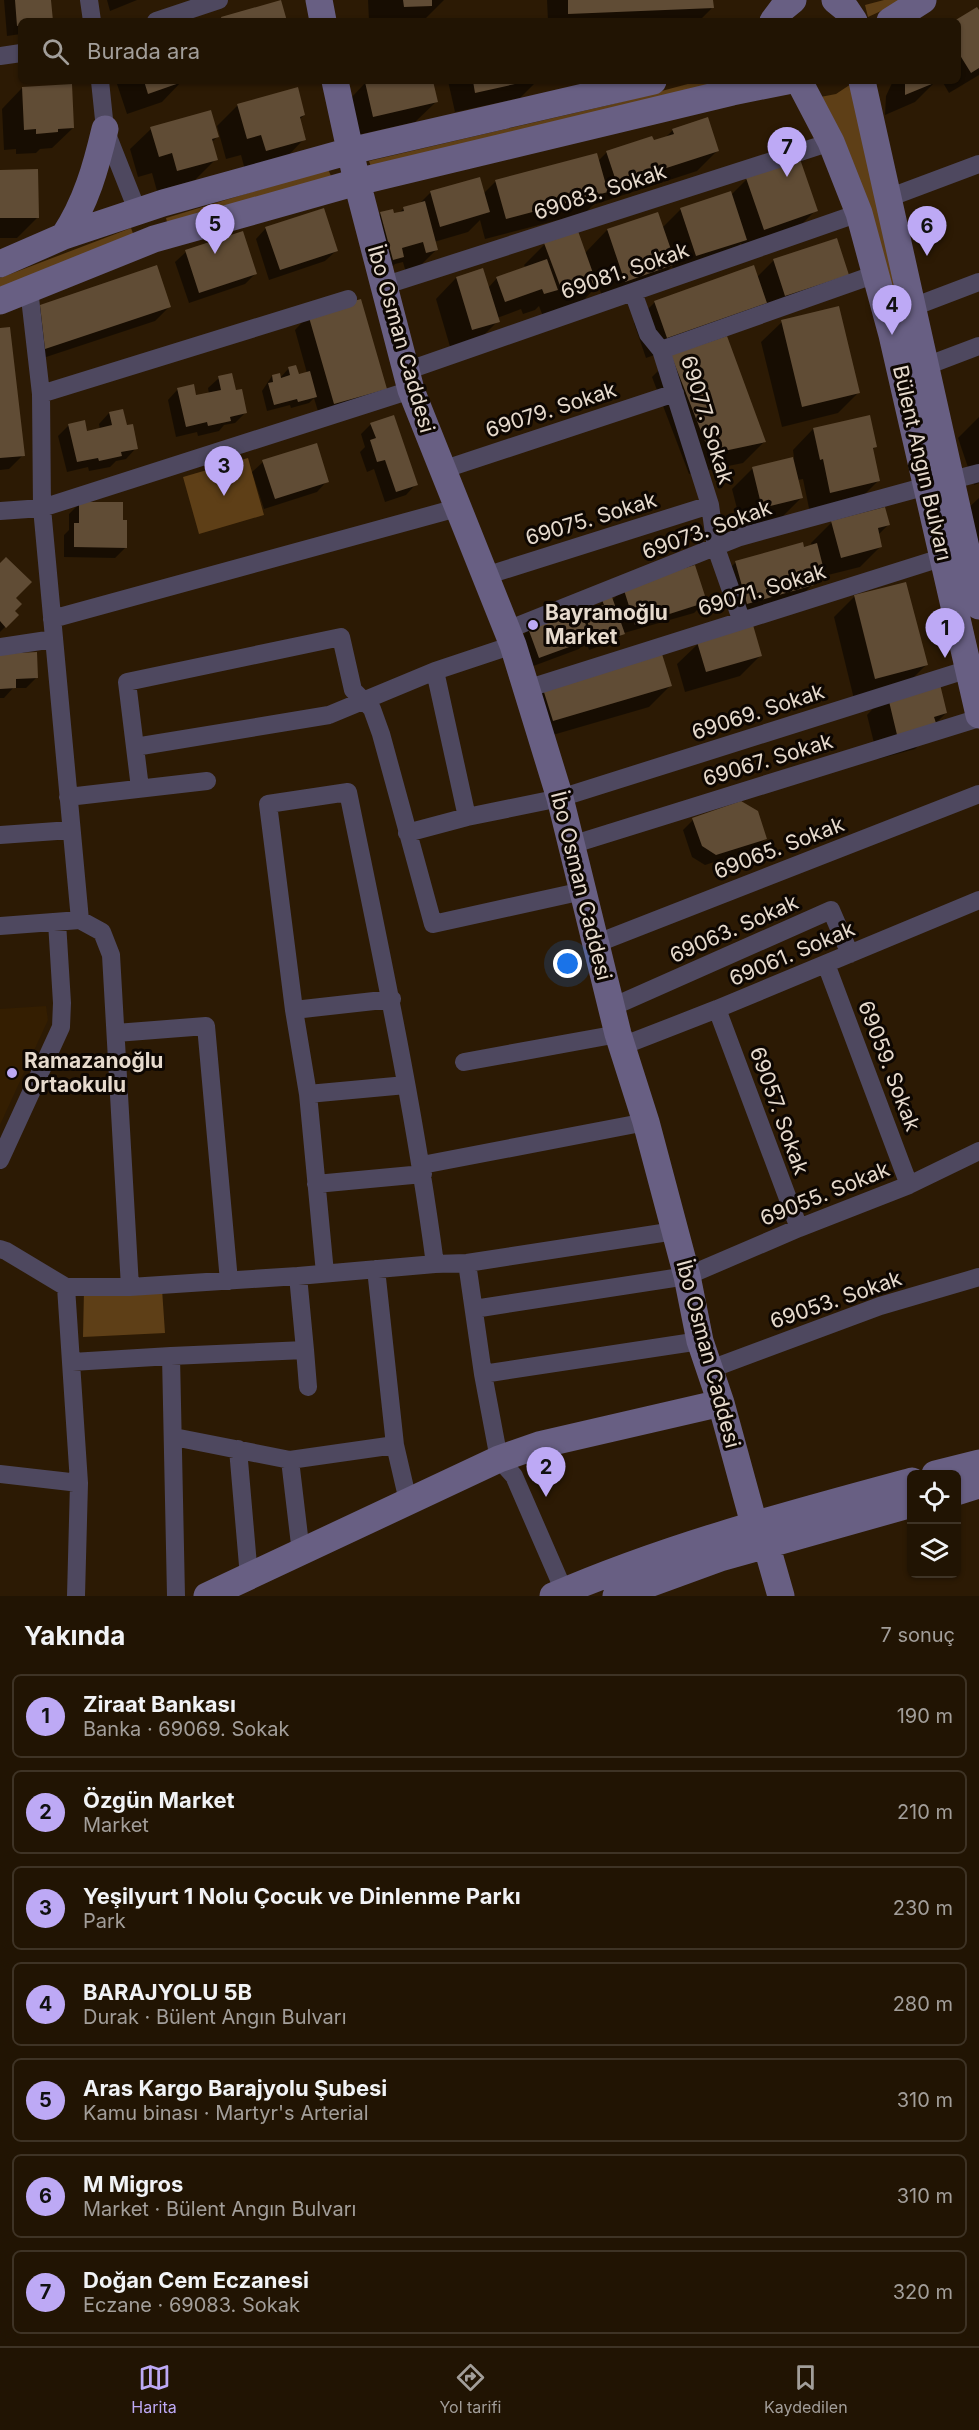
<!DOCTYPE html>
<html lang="tr">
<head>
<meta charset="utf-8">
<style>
	:root { --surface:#211403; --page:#291d0d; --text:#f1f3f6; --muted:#a29e9a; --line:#3e3325; --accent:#bda9f5 }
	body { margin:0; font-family:Inter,sans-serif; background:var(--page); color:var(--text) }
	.controls { position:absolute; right:18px; bottom:18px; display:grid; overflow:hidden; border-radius:9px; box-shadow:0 2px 4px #0004 }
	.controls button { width:54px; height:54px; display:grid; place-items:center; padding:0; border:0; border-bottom:2px solid var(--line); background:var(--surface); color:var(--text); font:30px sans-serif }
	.you { position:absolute; left:568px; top:964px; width:21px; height:21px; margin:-15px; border:4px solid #fff; border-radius:50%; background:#1a73e8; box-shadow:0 0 0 9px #1a73e833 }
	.badge { display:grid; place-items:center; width:39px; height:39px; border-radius:50%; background:var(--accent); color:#111; font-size:20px; font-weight:700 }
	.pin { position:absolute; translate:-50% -50px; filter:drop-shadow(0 2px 3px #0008) }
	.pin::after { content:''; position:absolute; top:32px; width:21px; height:18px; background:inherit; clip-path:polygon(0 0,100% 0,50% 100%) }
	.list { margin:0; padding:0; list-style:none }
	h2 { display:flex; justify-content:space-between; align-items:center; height:78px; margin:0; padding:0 24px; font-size:26px }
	h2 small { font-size:20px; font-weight:400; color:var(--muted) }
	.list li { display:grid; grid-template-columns:39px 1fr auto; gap:18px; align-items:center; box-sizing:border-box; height:84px; margin:0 12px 12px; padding:0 12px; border:2px solid var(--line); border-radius:9px }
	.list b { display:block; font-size:22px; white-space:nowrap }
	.list p { margin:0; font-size:20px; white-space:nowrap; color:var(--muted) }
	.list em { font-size:20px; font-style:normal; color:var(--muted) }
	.icon { flex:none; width:33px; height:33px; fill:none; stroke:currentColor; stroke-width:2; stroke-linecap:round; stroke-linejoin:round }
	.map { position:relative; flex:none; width:979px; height:1596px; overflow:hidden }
	.search { position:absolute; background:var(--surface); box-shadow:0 2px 4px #0004; left:18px; right:18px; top:18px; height:66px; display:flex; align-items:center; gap:15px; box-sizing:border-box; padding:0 21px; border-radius:9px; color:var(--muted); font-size:22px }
	.sheet { height:750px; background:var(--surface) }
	nav { display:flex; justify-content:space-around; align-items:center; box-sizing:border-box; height:84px; border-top:2px solid var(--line); background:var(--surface); font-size:16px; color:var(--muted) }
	nav a { display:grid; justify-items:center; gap:3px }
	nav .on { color:var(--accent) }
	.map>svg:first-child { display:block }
</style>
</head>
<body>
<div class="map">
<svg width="979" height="1596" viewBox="0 0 979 1596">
	<rect width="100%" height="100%" fill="#2c1a04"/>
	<path fill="#341e01" d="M46,1006L48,1020L0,1125V1009Z"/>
	<path fill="#5e3f17" d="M884,0H905L868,17L865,5Z
		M699,81H730L371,167L369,161L609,105Z
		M851,84L979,657L815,98L836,94Z
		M328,169L331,176L168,226L166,218Z
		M131,228L134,236L0,289V278Z
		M248,458L264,515L199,534L183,477Z
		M162,1289L165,1333L83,1337L84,1290Z"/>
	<path fill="#0007" d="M4,0H49L51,21H21V34L7,36Z
		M107,0H137L110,11Z
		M368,0H444L423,21H369Z
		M547,0H712V8L699,21H548Z
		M979,11V75L949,93L942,81H958L957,21Z
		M116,81H182L162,102L127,114Z
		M367,81H431L436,102L415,122L353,136L352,97Z
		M448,81H537L520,98L455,112Z
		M893,81H936L915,102L885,115L886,96Z
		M22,88L73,128L52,148L40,149L36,153L16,154V149L4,150L2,109Z
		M238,105L304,115L299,120L304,139L284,160L245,170L241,155L226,159L217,126Z
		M151,129L217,137L211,143L216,159L195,180L157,191L152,173L138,177L130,149Z
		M673,130L718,150L697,171L596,204V202L585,213L485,239L480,220L468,232L434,242L436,250L415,271L406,273L403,262L395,264L382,277L360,234L381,213L398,214L404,208L418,205L431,192L483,194L496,181L598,161L607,152L665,138Z
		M0,171L38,217L17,238H0Z
		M747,179L816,210L795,231L743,249L741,243L724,260L675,276L672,266L654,284L604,301L598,285L576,308L544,319L539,306L535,310L523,314L521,309L497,318L498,321L477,342L451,350L436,299L456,278L488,288L497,278L526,268L524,265L545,244L585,253L607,230L662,228L681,209L731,195Z
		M266,228L336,251L325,261L269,280L256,239Z
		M186,252L255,274L245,284L189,303L175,262Z
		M774,260L847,275L745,323L646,358L634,323L655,302L757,277Z
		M41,307H169L155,321L31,362L26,321Z
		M309,315L385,389L320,418L314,398L309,403L291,408L290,405L267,411L262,391L272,376L280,378L289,368L298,376L307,373L295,330Z
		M782,322L859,392L838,413L782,427L761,342Z
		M0,330L23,455L9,469L0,470Z
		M672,357L764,442L743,463L689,474L652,377Z
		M219,378L235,392L246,412L235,423L224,425L219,431L198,436L197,432L176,437L168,400L178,389L195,397L209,394L208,388Z
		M109,413L126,427L136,448L126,459L116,461L110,467L89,471L88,467L67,472L58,436L69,425L86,432L100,429L99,424Z
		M979,417V483L974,485L958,438Z
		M371,424L416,484L406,495L385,502L374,469L367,472L360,452L365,447L361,434Z
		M813,429L876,446L872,450L878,481L857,502L810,513L803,479L798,480L802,497L781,518L742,528L732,489L753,468L794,458L793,450Z
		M263,462L327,481L317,492L264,509L252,472Z
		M979,498V544L966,510Z
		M80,503L126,547L115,558L64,557V535L69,530V514Z
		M832,522L888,525L878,535L881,546L860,567L820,577L802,595L737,613L725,573L736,562L812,546L811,543Z
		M0,565L14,598L13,611L17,615L0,632Z
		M624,589L705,602L694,613L624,633L616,640L589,650L586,642L579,649L528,668L518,640L529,629L581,615L596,608L603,601H611Z
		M855,596L926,665L905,686L854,699L834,617Z
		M698,644L761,655L740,676L685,692L677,664Z
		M0,656L37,677L26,688H13L4,698H0Z
		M670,686L649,707L532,741L524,711L544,691Z
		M887,694L946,713L935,724L936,728L915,749L878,759L867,715Z
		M693,820L766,838L755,849L705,865L692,857L683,830Z"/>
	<path fill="#604c35" d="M15,0H51L53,21H21V25L17,26Z
		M281,0L287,21H222L221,17Z
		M403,0H432V6L404,7Z
		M568,0H713L714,8L568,14Z
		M977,7L979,10V68L971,73L958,52V21H954Z
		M144,81H185L148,94Z
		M372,81H433L438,102L373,117L365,82Z
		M473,81H524V82L475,93Z
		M905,81H939L905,95Z
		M72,84L74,128L58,129V132L36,134V129L24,130L22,87Z
		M298,87L305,115L300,117L306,140L266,151L261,135L247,139L237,104Z
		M211,110L219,137L212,139L218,160L177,171L172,153L159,157L150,127Z
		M708,117L719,151L617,184L606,151L652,136L654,140L674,134L672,129Z
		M597,153L608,192L506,219L495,180Z
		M800,159L818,211L764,230L746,178Z
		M38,169L39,218H0V170Z
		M480,177L490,212L440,227L430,191Z
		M731,191L747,240L696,256L680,208Z
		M425,201L438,250L426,253L423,242L402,248L404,257L393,260L380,212L393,209L394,213L404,211L403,207Z
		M324,208L338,251L280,270L265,227Z
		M658,212L676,264L625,282L607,229Z
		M243,231L257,274L199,293L185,250Z
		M578,231L598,287L565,299L544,243Z
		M837,238L849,275L785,296L773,259Z
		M547,259L558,290L544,294L542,289L505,302L496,277Z
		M157,265L171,307L45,349L40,305Z
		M754,265L767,303L667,338L654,301Z
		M483,268L500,322L472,330L456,277Z
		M361,299L387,389L334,404L308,314Z
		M839,306L860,393L802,407L781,320Z
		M10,327L25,456L0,458V328Z
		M727,336L766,442L710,454L671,355Z
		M296,365L299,374L310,371L317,397L298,402L297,399L274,405L268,383L273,382L272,375L280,373L281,378L290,375L288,367Z
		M232,373L236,390L242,389L247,413L230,417L231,421L208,426L207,422L186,427L177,388L194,384L196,395L221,390L218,376Z
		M123,409L127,425L133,424L138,449L121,452L122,456L99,461L98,458L77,462L68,424L85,420L87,431L112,425L109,412Z
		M394,415L418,485L396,492L385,460L377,462L370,440L376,438L370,423Z
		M870,415L877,447L873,448L880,481L830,493L823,459L820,460L813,428Z
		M317,443L329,482L275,499L262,460Z
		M793,457L803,498L762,508L752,467Z
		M79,502H123V520H127V548L74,547V523H79Z
		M885,507L890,525L878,528L882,547L841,558L831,521Z
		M803,542L804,547L817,543L825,574L812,578L814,585L747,604L735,561Z
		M6,557L32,582L16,598L22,604L15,611L19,615L6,628L0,621V563Z
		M695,565L707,602L635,625L623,587Z
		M906,582L928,665L875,679L854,595Z
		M612,597L625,634L596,644L583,611L604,605L602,600Z
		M580,609L591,639L539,658L528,628Z
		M753,625L762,656L706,672L697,642Z
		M37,652L38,678L16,679V688L0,689V654Z
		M662,654L672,686L553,721L543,689Z
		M939,680L947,713L934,717L938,729L898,739L887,693Z
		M741,801L758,811L767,839L716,855L702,846L692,818Z"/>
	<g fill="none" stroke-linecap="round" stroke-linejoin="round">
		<path stroke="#4e485f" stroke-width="18" d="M89,0L92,21
			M156,21L219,0
			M0,56L21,53
			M100,81L105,129L137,210
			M888,198L979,164
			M383,286L831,142
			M29,289L41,394L42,508L80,920
			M633,292L648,334L661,350
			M913,307L979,282
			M926,366L979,346
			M406,371L859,213
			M41,394L348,299
			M442,470L675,393
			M952,480L979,473
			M0,511L42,508L411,390
			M485,576L710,505
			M52,619L457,508
			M741,619L716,548L710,505L661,350L876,274
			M507,630L740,537L927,486
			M0,647L54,639
			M435,671L467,817
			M526,689L944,557
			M135,747L329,715L435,671L513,645
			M140,788L127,682L341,637L353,690L372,709L381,734L433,924L583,891
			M68,797L207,781
			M407,833L467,817L560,798L969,669
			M0,835L71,830
			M571,845L979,718
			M0,926L80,920L102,932L111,955L130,1287
			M595,944L979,794
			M826,964L909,1185
			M612,1007L831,910L850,954
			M717,1009L799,1228
			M294,1010L392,999
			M116,1033L206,1026L229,1281
			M622,1046L717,1009L979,900
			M464,1062L618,1034
			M308,1094L406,1085
			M0,1160L61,1027L62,1003L57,922
			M422,1165L646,1122
			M316,1184L423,1174
			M0,1249L6,1251L66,1287H130L298,1276L435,1264L467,1263L675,1231
			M467,1263L483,1374L499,1459L514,1476L564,1591
			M376,1269L395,1445L408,1501
			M325,1273L308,1094L294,1010L268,804L348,792C380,949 414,1105 435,1264
			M66,1287L79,1483L76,1596
			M474,1309L687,1276L799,1228L909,1185L979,1151
			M305,1350L308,1387
			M171,1356L305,1350L298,1276
			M72,1362L171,1356L176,1596
			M708,1370L880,1306L979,1277
			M483,1374L700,1341
			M174,1437L290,1460L395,1445
			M238,1449L249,1577
			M290,1460L301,1553
			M0,1474L79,1483"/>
		<path stroke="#685f83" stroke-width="27" d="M319,0L323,21
			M835,0L846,9L854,21
			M773,21L782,9L793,0
			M890,21L923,0
			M335,81L357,182L411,390L513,645L560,798L618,1034L646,1122L687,1276L700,1341L721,1403L760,1546L769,1554L781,1596
			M799,81L831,142L859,213L892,335L979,715
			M862,81L979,606
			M64,236C86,203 96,167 105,129
			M0,264L64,236L163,203L350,151L653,81
			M0,301L154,239L357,182L732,92L787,81
			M935,1474L979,1463
			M956,1492L979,1485
			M207,1596L499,1459L539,1445L721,1403
			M553,1596C668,1546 790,1514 912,1481
			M616,1596L720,1558L912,1504"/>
	</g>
	<g fill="#bda9f5" stroke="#0e0702" stroke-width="2">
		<circle cx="533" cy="625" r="6"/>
		<circle cx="12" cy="1073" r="6"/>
	</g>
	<g text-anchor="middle" stroke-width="6" stroke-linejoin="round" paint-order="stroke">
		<g font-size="21" fill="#e6dacd" stroke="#0e0702">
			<text transform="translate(600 192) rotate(-18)" y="7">69083. Sokak</text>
			<text transform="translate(625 271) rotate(-19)" y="7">69081. Sokak</text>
			<text transform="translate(401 339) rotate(74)" y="7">İbo Osman Caddesi</text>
			<text transform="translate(551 410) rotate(-18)" y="7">69079. Sokak</text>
			<text transform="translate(707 420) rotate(73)" y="7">69077. Sokak</text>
			<text transform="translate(922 463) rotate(77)" y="7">Bülent Angın Bulvarı</text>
			<text transform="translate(591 519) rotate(-17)" y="7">69075. Sokak</text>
			<text transform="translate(707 530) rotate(-20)" y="7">69073. Sokak</text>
			<text transform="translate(762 590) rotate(-17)" y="7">69071. Sokak</text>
			<text transform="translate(758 712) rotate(-18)" y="7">69069. Sokak</text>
			<text transform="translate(768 760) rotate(-17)" y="7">69067. Sokak</text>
			<text transform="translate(779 848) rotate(-21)" y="7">69065. Sokak</text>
			<text transform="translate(581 886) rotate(76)" y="7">İbo Osman Caddesi</text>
			<text transform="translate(734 929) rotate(-24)" y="7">69063. Sokak</text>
			<text transform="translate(792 954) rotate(-23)" y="7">69061. Sokak</text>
			<text transform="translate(889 1066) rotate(69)" y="7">69059. Sokak</text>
			<text transform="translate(779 1111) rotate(70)" y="7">69057. Sokak</text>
			<text transform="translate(825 1194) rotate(-22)" y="7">69055. Sokak</text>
			<text transform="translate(836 1300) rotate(-19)" y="7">69053. Sokak</text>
			<text transform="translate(708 1354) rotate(75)" y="7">İbo Osman Caddesi</text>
		</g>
		<g font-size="21" font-weight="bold" fill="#e6dacd" stroke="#0e0702" text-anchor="start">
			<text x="545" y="620">Bayramoğlu<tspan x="545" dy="24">Market</tspan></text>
			<text x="24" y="1068">Ramazanoğlu<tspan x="24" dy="24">Ortaokulu</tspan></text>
		</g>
	</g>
</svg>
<div class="controls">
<button><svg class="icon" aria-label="locate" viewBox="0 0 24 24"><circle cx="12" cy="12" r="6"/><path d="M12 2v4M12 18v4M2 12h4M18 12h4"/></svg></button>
<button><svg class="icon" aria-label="layers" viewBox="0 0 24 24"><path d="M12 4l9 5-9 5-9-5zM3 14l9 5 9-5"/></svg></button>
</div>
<div class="you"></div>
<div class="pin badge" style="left:945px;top:658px">1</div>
<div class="pin badge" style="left:546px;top:1497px">2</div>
<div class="pin badge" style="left:224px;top:496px">3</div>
<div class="pin badge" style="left:892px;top:335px">4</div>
<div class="pin badge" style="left:215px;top:254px">5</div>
<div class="pin badge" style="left:927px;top:256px">6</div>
<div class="pin badge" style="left:787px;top:177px">7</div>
<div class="search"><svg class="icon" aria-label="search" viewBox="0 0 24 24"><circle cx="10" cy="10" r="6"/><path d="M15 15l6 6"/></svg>Burada ara</div>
</div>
<section class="sheet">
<h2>Yakında<small>7 sonuç</small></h2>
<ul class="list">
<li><span class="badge">1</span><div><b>Ziraat Bankası</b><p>Banka · 69069. Sokak</p></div><em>190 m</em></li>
<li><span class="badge">2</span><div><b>Özgün Market</b><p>Market</p></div><em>210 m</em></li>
<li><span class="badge">3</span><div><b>Yeşilyurt 1 Nolu Çocuk ve Dinlenme Parkı</b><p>Park</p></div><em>230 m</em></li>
<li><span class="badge">4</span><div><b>BARAJYOLU 5B</b><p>Durak · Bülent Angın Bulvarı</p></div><em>280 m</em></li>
<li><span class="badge">5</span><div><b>Aras Kargo Barajyolu Şubesi</b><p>Kamu binası · Martyr's Arterial</p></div><em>310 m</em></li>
<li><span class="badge">6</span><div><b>M Migros</b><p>Market · Bülent Angın Bulvarı</p></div><em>310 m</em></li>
<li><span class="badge">7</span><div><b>Doğan Cem Eczanesi</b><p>Eczane · 69083. Sokak</p></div><em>320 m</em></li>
</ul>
</section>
<nav>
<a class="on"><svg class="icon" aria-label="map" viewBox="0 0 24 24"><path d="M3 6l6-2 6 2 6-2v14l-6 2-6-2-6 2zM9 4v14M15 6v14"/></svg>Harita</a>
<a><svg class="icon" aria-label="directions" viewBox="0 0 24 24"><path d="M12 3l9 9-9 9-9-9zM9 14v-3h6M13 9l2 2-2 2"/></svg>Yol tarifi</a>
<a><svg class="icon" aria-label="saved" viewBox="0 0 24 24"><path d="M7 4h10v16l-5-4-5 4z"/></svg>Kaydedilen</a>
</nav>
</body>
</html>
